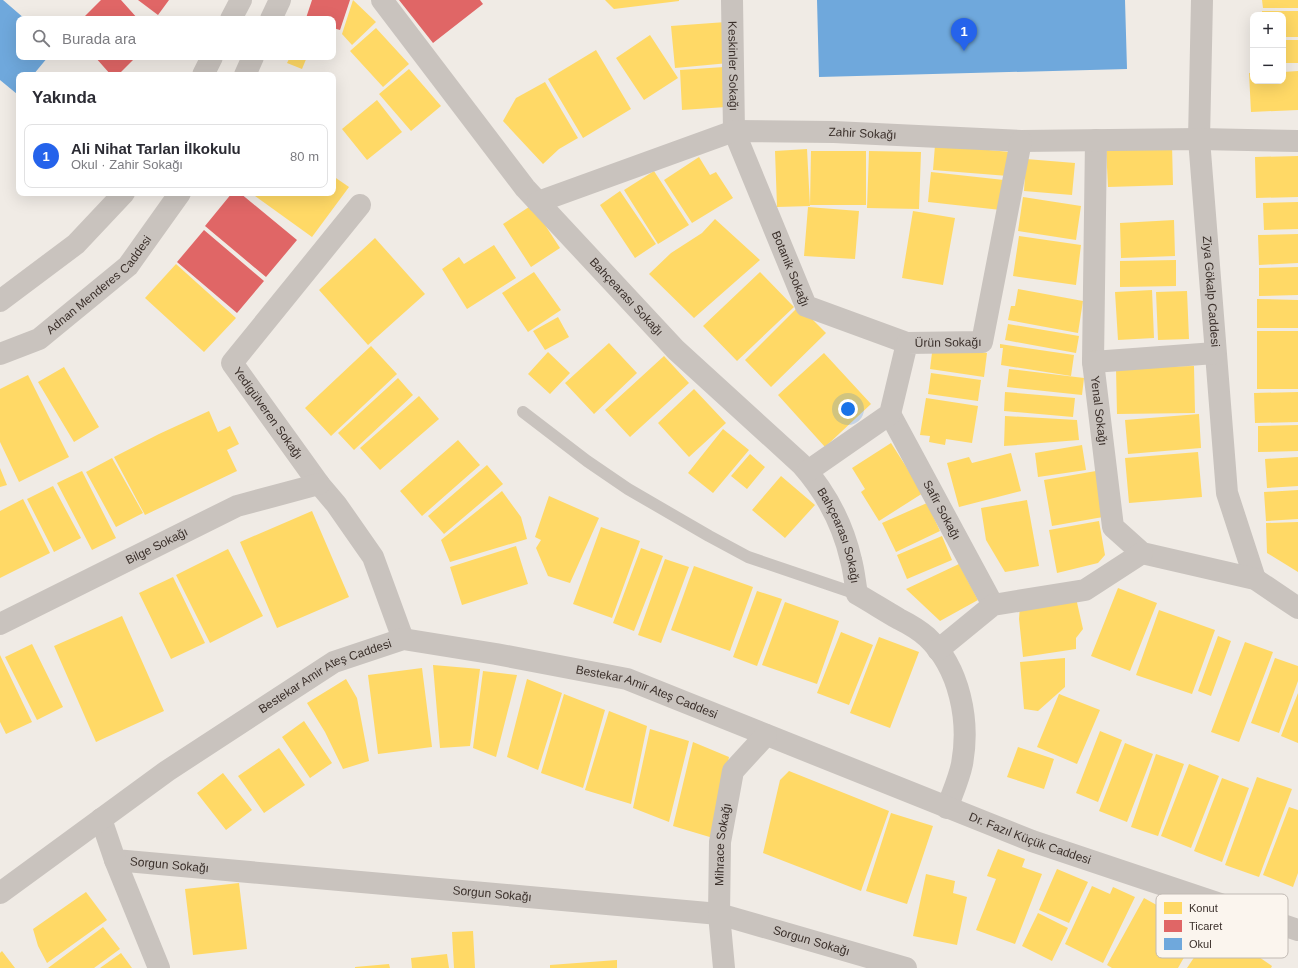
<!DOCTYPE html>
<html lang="tr">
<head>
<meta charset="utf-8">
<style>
	:root { --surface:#fff; --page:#f2f2f3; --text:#2b2b33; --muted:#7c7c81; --line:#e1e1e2; --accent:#2563eb }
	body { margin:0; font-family:Arial,sans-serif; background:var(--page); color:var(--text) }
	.controls { position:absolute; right:12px; top:12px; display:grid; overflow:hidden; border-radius:8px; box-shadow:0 4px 16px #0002 }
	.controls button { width:36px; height:36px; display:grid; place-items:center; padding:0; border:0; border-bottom:1px solid var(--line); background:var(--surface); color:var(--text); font:20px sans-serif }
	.you { position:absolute; left:848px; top:409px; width:14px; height:14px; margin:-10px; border:3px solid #fff; border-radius:50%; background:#1a73e8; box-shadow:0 0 0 6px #1a73e833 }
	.badge { display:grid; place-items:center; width:26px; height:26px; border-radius:50%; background:var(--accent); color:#fff; font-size:13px; font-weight:700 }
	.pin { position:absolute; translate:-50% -33px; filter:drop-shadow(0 1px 2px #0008) }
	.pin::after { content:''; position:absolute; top:21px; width:14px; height:12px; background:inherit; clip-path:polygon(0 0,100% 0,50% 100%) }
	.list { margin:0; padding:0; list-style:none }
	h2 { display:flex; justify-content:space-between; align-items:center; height:52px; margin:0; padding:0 16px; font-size:17px }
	h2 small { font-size:13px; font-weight:400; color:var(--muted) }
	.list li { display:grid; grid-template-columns:26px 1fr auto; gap:12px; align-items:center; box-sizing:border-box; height:64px; margin:0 8px 8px; padding:0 8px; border:1px solid var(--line); border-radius:8px }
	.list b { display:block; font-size:15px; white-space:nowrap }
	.list p { margin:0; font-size:13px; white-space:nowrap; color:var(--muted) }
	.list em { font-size:13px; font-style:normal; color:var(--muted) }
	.icon { flex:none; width:22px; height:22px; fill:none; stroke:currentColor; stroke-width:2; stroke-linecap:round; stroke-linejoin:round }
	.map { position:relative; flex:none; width:1298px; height:968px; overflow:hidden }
	.search { position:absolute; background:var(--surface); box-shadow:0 4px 16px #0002; left:16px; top:16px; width:320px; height:44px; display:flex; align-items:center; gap:10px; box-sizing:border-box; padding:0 14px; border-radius:8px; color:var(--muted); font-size:15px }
	.panel { position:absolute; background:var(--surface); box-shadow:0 4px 16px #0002; left:16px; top:72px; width:320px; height:124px; border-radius:8px }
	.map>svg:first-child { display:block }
</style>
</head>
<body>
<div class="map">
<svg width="1298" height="968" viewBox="0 0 1298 968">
	<rect width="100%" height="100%" fill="#f0ebe5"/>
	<path fill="#ffd966" d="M353,0L376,22L352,45L342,34Z
		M605,0H679V1L614,9Z
		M1262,0H1298V8H1263Z
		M1262,11H1298V37H1283V15H1262Z
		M726,22L729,63L675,68L671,26Z
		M376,28L409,64L383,87L350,51Z
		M650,35L678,78L644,100L616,58Z
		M1283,40H1298V63H1283Z
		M596,50L631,109L583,138L548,79Z
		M290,57H307L302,69L287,63Z
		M724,67L726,107L682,110L680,70Z
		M409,69L441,106L411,131L379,94Z
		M1298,71V110L1251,112L1249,73H1253V81H1283V72Z
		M545,82L578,138L559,149L543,164L503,121L516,98Z
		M377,100L402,132L367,160L342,129Z
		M935,145L1010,152L1008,176L933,170Z
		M1172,145L1173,185L1108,187L1106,147Z
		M807,149L810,206L777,207L775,151Z
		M811,151H866V205H810Z
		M869,151L921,152L919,209L867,208Z
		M1298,156V197L1256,198L1255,157Z
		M699,157L710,175L716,172L733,198L692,223L664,180Z
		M1026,159L1075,163L1072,195L1024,191Z
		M654,171L689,225L658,244L624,190Z
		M931,172L1004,180L1001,210L928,202Z
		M333,176L349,187L312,237L251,193H333Z
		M620,191L656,244L635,258L600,205Z
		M1023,197L1081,206L1076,240L1018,231Z
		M1298,202V229L1264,230L1263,203Z
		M532,205L560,248L531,267L503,224Z
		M808,207L859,211L855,259L804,256Z
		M913,211L955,218L943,285L902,278Z
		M715,219L760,260L694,318L649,274L671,253L702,233Z
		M1174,220L1175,256L1121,258L1120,223Z
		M1298,234V263L1259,265L1258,235Z
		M1019,236L1081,245L1076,285L1013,276Z
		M375,238L425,294L368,345L319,290Z
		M494,245L516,278L467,309L442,269L459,257L464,264Z
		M1176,260V286L1120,287V261Z
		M176,264L236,318L204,352L145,298Z
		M1298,267V295L1259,296V268Z
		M534,272L561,310L528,332L502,293Z
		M760,272L794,307L737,361L703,326Z
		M1018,289L1083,301L1078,333L1008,320L1011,306H1015Z
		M1152,290L1154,338L1118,340L1115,292Z
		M1187,291L1189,339L1158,340L1156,292Z
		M1257,299L1298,300V328H1257Z
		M799,306L826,333L771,387L745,360Z
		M558,317L569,337L545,350L533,331Z
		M1008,324L1079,336L1076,353L1005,340Z
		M1257,331H1298V389H1257Z
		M609,343L637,373L594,414L565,383Z
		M1000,344L1074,355L1071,376L1001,365L1003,348H1000Z
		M933,345L987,353L984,377L930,369Z
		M371,346L397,374L331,436L305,408Z
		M548,352L570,373L550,394L528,374Z
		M824,353L871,404L825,447L778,395Z
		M664,356L689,383L630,437L605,410Z
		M1194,366L1195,413L1117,414L1116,368Z
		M64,367L99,427L74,442L38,382Z
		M1009,369L1084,378L1082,395L1007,387Z
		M931,373L981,380L978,401L928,394Z
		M28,375L69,457L19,482L0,442V389Z
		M398,378L413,395L354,450L338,433Z
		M694,389L726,423L689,457L658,423Z
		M1005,392L1075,398L1073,417L1004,411Z
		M1298,392V422L1255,423L1254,393Z
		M419,396L439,419L380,470L360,448Z
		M926,398L978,406L972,443L946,439L945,445L929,442L930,436L920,435Z
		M209,411L218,432L230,426L239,444L227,450L237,471L145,515L114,457L159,434Z
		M1199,414L1201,448L1128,454L1125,420Z
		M1005,416L1077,420L1079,440L1004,446Z
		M1298,425V451L1258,452V426Z
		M723,429L749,450L713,493L688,473Z
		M458,440L480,465L422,516L400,491Z
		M891,443L923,493L879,521L861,492L865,489L852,468Z
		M1082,445L1086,470L1038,477L1035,453Z
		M1198,452L1202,497L1129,503L1125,458Z
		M1011,453L1021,491L959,507L947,463L969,457L972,463Z
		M750,454L765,467L747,489L731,476Z
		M1298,457V486L1267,488L1265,459Z
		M112,458L143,513L116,527L86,472Z
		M487,465L503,484L444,534L428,516Z
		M0,468L7,485L0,487Z
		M82,471L116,538L92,550L57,483Z
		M1096,471L1103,517L1052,526L1044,480Z
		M781,476L815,505L785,538L752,510Z
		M53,486L81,538L54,552L27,499Z
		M1298,490V519L1266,521L1264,492Z
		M502,491L521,517L527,539L450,562L441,540Z
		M549,496L599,518L570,583L548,576L536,548L541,540L535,537Z
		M23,499L50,553L0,578V511Z
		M1027,500L1039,566L1005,572L986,540L981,508Z
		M927,503L940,531L896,552L882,523Z
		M312,511L349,597L277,628L240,542Z
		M1099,521L1105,555L1098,563L1057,573L1049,530Z
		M1298,522V572L1267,553L1266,523Z
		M601,527L640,541L612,618L573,604Z
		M942,536L952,560L907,579L897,555Z
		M516,546L528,584L462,605L450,567Z
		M641,548L663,556L634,631L613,623Z
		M228,549L263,616L210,643L176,575Z
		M665,559L689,567L661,643L638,635Z
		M959,564L978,600L940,621L906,589Z
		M694,566L753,587L730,651L671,630Z
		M173,577L205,643L171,659L139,593Z
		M1118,588L1157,603L1130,671L1091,656Z
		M757,591L782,599L757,666L733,657Z
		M1076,598L1083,629L1076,638V649L1023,657L1019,619L1020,605Z
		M785,602L839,621L817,684L762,665Z
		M1159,610L1215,630L1192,694L1136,675Z
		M122,616L164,711L96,742L54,646Z
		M841,632L873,645L849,705L817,693Z
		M1218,636L1231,641L1211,696L1198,691Z
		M879,637L919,652L890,728L850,713Z
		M1245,642L1273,652L1239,742L1211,732Z
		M32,644L63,707L37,720L5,657Z
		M0,655L32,722L6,734L0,722Z
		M1065,658V687L1038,711L1024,709L1020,662Z
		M1275,658L1298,666V681L1279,733L1251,723Z
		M433,665L480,669L470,746L440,748Z
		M422,668L432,747L378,754L368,675Z
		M483,671L517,675L496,757L473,748Z
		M346,679L357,698L369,761L343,769L325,732L307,703Z
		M527,679L562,693L538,770L507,757Z
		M1298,693V743L1281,736Z
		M564,694L605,710L583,788L541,773Z
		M1059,694L1100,710L1077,764L1037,747Z
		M609,711L647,726L631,804L585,790Z
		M304,721L332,763L310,778L282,737Z
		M650,729L689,741L669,822L633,808Z
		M1100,731L1122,740L1098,802L1076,793Z
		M693,742L729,757L713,838L673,826Z
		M1125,743L1153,754L1127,822L1099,811Z
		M1018,747L1054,759L1044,789L1007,777Z
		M279,748L305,785L264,813L238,776Z
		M1156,754L1184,764L1158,836L1131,827Z
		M1189,764L1219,776L1191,848L1161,836Z
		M789,771L889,811L861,891L763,853L780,780Z
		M223,773L252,810L226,830L197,793Z
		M1257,777L1292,789L1259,877L1225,865Z
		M1222,778L1249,788L1222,862L1194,851Z
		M1289,807L1298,810V873L1293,887L1263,875Z
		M891,813L933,826L907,904L866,891Z
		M998,849L1025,859L1022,867L1042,874L1015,944L976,930L996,879L987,876Z
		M1057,869L1088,882L1069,923L1039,910Z
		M926,874L955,881L953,893L967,897L957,945L913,936Z
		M239,883L247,949L193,955L185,889Z
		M1092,886L1110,894L1113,887L1135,897L1103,963L1065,944Z
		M86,892L107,920L47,963L38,946L33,929Z
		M1144,898L1200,929L1178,968H1112L1107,965Z
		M1038,913L1068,928L1052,961L1022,946Z
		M103,927L120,949L94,968H48Z
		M473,931L475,968H454L452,932Z
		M1209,935L1237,955L1243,946L1272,966L1271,968H1187Z
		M2,951L15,968H0V953Z
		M121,953L132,968H100Z
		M447,954L449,968H412L411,958Z
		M617,960V968H550V965Z
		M389,964L390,968H355V967Z"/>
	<path fill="#e06666" d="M101,0H121L138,19H82Z
		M138,0H169L158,15Z
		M312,0H350L340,30L333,28V19L306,18Z
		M399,0H480L483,4L433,43Z
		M95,57H136L118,75H111Z
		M232,193H240L297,240L266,277L205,226Z
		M204,230L264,281L237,313L177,262Z"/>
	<path fill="#6fa8dc" d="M0,0H3L25,19H19V57H48L33,75H19V92L17,94L0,80Z
		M817,0H1125L1127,69L819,77Z"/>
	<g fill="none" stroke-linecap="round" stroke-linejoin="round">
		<path stroke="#c9c3be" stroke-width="12" d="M523,412L587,461L628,489L709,536L748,557L857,594"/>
		<g stroke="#c9c3be" stroke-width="22">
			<path id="s1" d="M382,0L525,188L676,350L801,464C825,491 843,525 851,560C854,571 855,583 857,594C871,602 885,611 899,619C909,624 918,629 927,637C960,668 970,721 962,764C959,779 952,794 947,808"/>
			<path id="s2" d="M732,0L734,131L806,306L907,343"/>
			<path id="s3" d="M1202,0L1199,139L1227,493L1255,579"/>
			<path id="s4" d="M1096,140L1093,362L1113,527L1142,553L1255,579L1298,608"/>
			<path id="s5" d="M538,202L734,131L834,132L1021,141L1199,139L1298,141"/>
			<path id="s6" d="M360,205L232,363L319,484L336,504L373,557L403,639"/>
			<path d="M1093,362L1215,353"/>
			<path id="s7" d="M890,414L993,605"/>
			<path id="s8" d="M808,471L890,414L907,343L982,342L1021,141"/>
			<path id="s9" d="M0,624L237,506L319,484"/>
			<path d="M938,650L993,605L1085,590L1142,553"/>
			<path id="s10" d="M101,819L115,860L719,914L906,968"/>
			<path d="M115,860L159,968"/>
			<path id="s11" d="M0,893L167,771L334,662L403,639L496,654L627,679L1032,841L1298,930"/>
			<path id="s12" d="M724,968L719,914L720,842L733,771L766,735"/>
		</g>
		<g stroke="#c9c3be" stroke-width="22">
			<path d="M231,19L241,0"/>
			<path d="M271,19L280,0"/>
			<path d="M203,75L212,57"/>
			<path d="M245,75L253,57"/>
			<path d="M0,301L76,244L124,193"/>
			<path id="s13" d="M0,354L39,339L128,266L180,193"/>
		</g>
	</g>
	<g text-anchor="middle" stroke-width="4" stroke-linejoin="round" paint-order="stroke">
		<g font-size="12" fill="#3b302b" stroke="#fbf5ee">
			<text dy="4" stroke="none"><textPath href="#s2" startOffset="66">Keskinler Sokağı</textPath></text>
			<text dy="4" stroke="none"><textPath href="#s5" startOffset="337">Zahir Sokağı</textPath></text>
			<text dy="4" stroke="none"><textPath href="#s2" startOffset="280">Botanik Sokağı</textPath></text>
			<text dy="4" stroke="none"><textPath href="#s13" startOffset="123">Adnan Menderes Caddesi</textPath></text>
			<text dy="4" stroke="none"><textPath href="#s3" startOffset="292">Ziya Gökalp Caddesi</textPath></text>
			<text dy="4" stroke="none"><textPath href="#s1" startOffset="385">Bahçearası Sokağı</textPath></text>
			<text dy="4" stroke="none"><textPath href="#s8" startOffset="214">Ürün Sokağı</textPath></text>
			<text dy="4" stroke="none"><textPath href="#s4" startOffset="271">Yenal Sokağı</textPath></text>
			<text dy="4" stroke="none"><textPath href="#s6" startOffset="265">Yedigülveren Sokağı</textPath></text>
			<text dy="4" stroke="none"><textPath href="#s7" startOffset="109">Safir Sokağı</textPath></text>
			<text dy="4" stroke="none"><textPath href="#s1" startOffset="709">Bahçearası Sokağı</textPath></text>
			<text dy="4" stroke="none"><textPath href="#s9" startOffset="175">Bilge Sokağı</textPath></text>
			<text dy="4" stroke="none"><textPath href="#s11" startOffset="392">Bestekar Amir Ateş Caddesi</textPath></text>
			<text dy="4" stroke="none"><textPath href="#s11" startOffset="729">Bestekar Amir Ateş Caddesi</textPath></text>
			<text dy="4" stroke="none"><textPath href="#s11" startOffset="1140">Dr. Fazıl Küçük Caddesi</textPath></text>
			<text dy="4" stroke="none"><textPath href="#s12" startOffset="124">Mihrace Sokağı</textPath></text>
			<text dy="4" stroke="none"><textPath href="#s10" startOffset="98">Sorgun Sokağı</textPath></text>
			<text dy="4" stroke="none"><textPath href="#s10" startOffset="422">Sorgun Sokağı</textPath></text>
			<text dy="4" stroke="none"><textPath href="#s10" startOffset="746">Sorgun Sokağı</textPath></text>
		</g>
	</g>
	<rect x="1156" y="894" width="132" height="64" rx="6" fill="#fbf5ee" stroke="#c1bab4" stroke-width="1"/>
	<rect x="1164" y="902" width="18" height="12" fill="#ffd966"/>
	<rect x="1164" y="920" width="18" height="12" fill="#e06666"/>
	<rect x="1164" y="938" width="18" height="12" fill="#6fa8dc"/>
	<g font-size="11" fill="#3b302b">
		<text x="1189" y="912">Konut</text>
		<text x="1189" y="930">Ticaret</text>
		<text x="1189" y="948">Okul</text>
	</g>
</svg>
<div class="controls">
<button>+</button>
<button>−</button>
</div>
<div class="you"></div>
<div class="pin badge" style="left:964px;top:51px">1</div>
<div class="search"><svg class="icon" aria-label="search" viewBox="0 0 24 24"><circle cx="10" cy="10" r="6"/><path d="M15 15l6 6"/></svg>Burada ara</div>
<section class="panel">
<h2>Yakında<small></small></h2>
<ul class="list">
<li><span class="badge">1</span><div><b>Ali Nihat Tarlan İlkokulu</b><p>Okul · Zahir Sokağı</p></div><em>80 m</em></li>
</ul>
</section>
</div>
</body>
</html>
